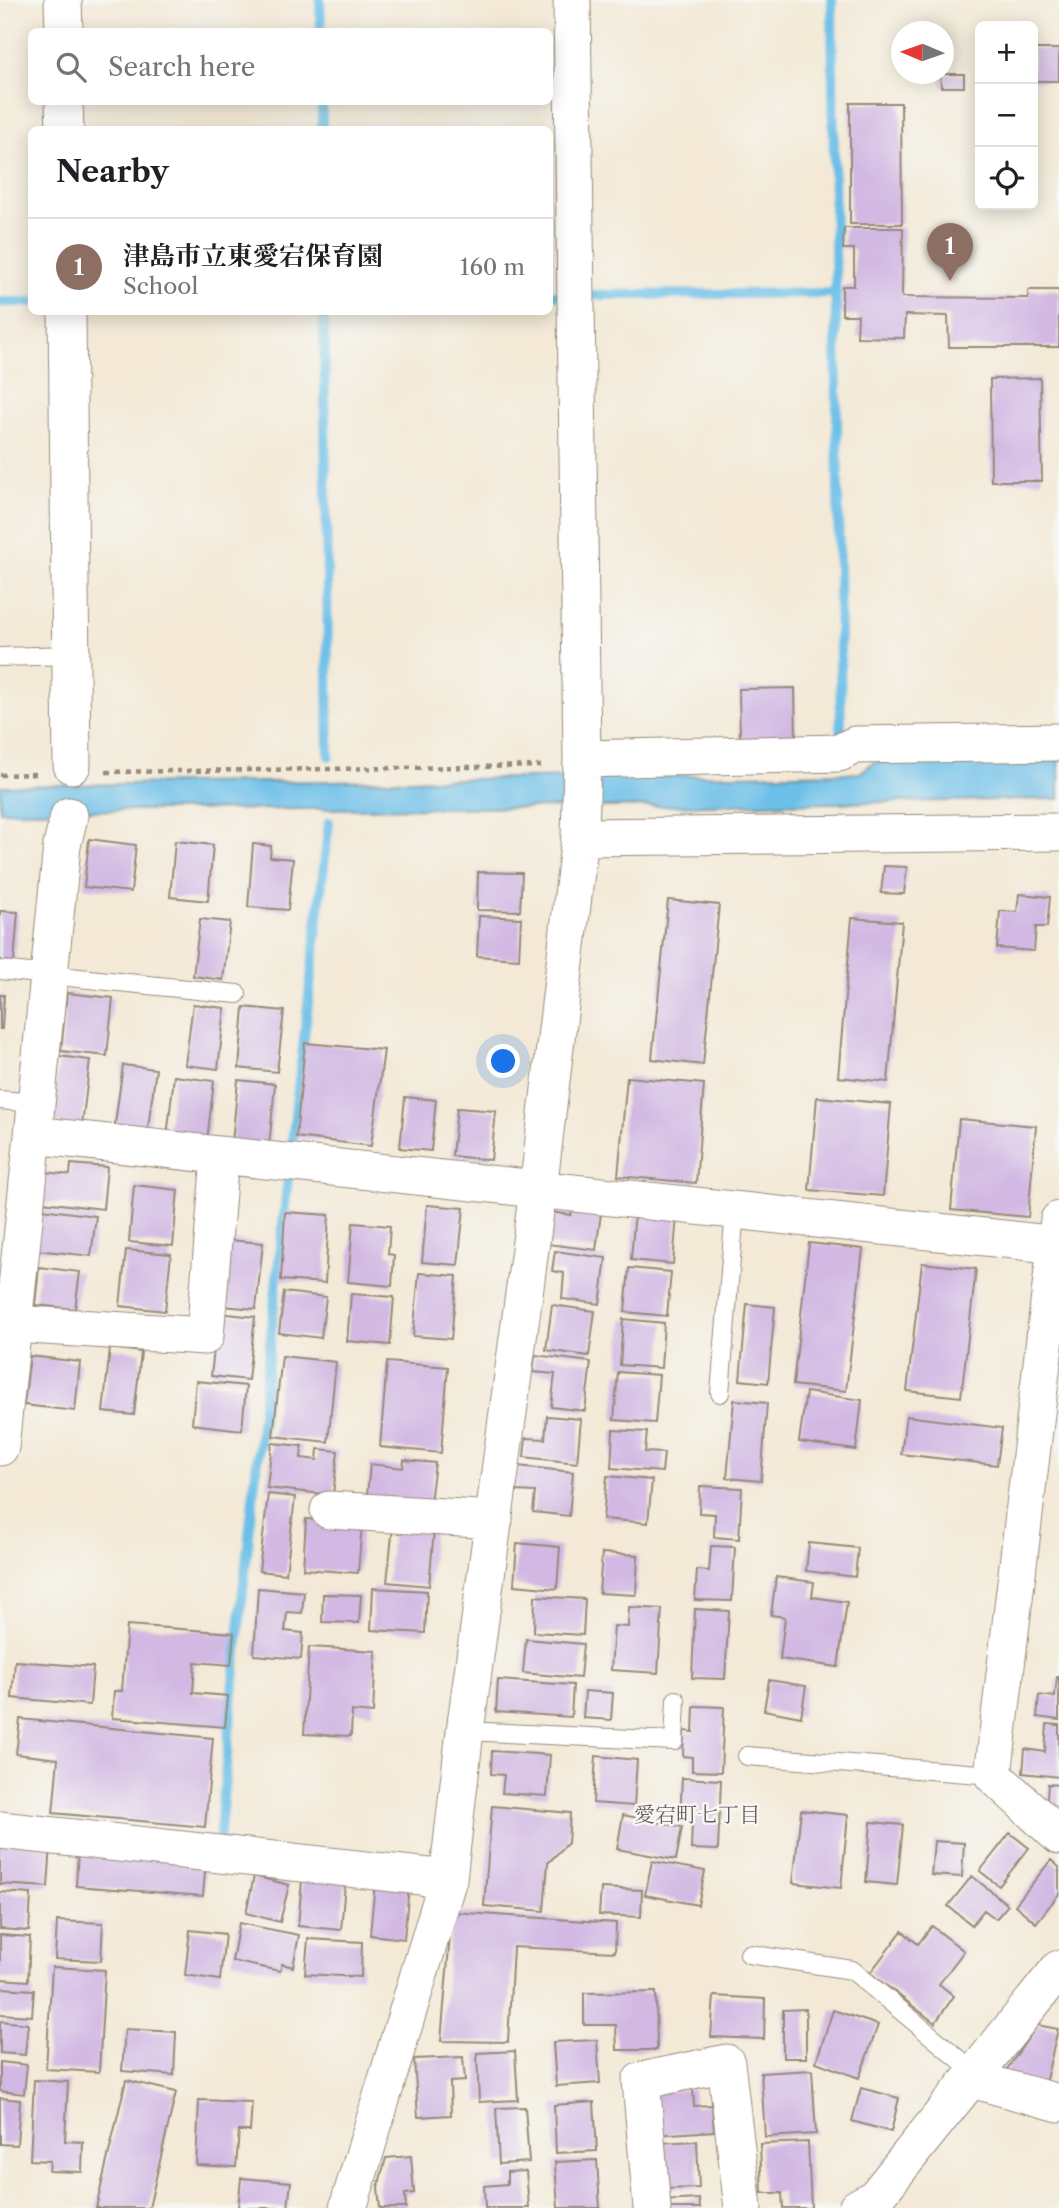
<!DOCTYPE html>
<html lang="en">
<head>
<meta charset="utf-8">
<style>
	:root { --surface:#fff; --page:#f2f2f2; --text:#202124; --muted:#757577; --line:#e0e0e0; --accent:#1f6fb2 }
	body { margin:0; font-family:"Libre Caslon Text","Noto Serif JP",serif; background:var(--page); color:var(--text) }
	.controls { position:absolute; right:21px; top:21px; display:grid; overflow:hidden; border-radius:10px; box-shadow:0 4px 18px #0003 }
	.controls button { width:63px; height:63px; display:grid; place-items:center; padding:0; border:0; border-bottom:2px solid var(--line); background:var(--surface); color:var(--text); font:35px sans-serif }
	.compass { position:absolute; left:891px; top:21px; width:63px; height:63px; border-radius:50%; background:var(--surface); box-shadow:0 4px 18px #0003; rotate:272deg }
	.you { position:absolute; left:504px; top:1062px; width:24px; height:24px; margin:-18px; border:5px solid #fff; border-radius:50%; background:#1a73e8; box-shadow:0 0 0 10px #1a73e833 }
	.badge { display:grid; place-items:center; width:46px; height:46px; border-radius:50%; background:var(--accent); color:#fff; font-size:23px; font-weight:700 }
	.pin { position:absolute; translate:-50% -58px; filter:drop-shadow(0 2px 4px #0008) }
	.pin::after { content:''; position:absolute; top:37px; width:24px; height:21px; background:inherit; clip-path:polygon(0 0,100% 0,50% 100%) }
	.list { margin:0; padding:0; list-style:none }
	h2 { display:flex; justify-content:space-between; align-items:center; height:91px; margin:0; padding:0 28px; font-size:30px }
	h2 small { font-size:23px; font-weight:400; color:var(--muted) }
	.list li { display:grid; grid-template-columns:46px 1fr auto; gap:21px; align-items:center; box-sizing:border-box; height:98px; padding:0 28px; border-top:2px solid var(--line) }
	.list b { display:block; font-size:26px; white-space:nowrap }
	.list p { margin:0; font-size:23px; white-space:nowrap; color:var(--muted) }
	.list em { font-size:23px; font-style:normal; color:var(--muted) }
	.icon { flex:none; width:38px; height:38px; fill:none; stroke:currentColor; stroke-width:2; stroke-linecap:round; stroke-linejoin:round }
	.map { position:relative; flex:none; width:1059px; height:2208px; overflow:hidden }
	.search { position:absolute; background:var(--surface); box-shadow:0 4px 18px #0003; left:28px; top:28px; width:525px; height:77px; display:flex; align-items:center; gap:18px; box-sizing:border-box; padding:0 24px; border-radius:10px; color:var(--muted); font-size:26px }
	.panel { position:absolute; background:var(--surface); box-shadow:0 4px 18px #0003; left:28px; top:126px; width:525px; height:189px; border-radius:10px }
	.map>svg:first-child { display:block }
</style>
</head>
<body>
<div class="map">
<svg width="1059" height="2208" viewBox="0 0 1059 2208">
	<rect width="100%" height="100%" fill="#f6f6f2"/>
	<filter id="ink" filterUnits="userSpaceOnUse"><feTurbulence type="fractalNoise" baseFrequency=".0143" numOctaves="2"/><feDisplacementMap in="SourceGraphic" scale="14" xChannelSelector="R" yChannelSelector="G"/><feConvolveMatrix kernelMatrix="1 2 1 2 8 2 1 2 1" color-interpolation-filters="sRGB"/></filter>
	<filter id="wash" filterUnits="userSpaceOnUse"><feTurbulence type="fractalNoise" baseFrequency=".00686" numOctaves="4" result="noise"/><feDisplacementMap in="SourceGraphic" scale="28" xChannelSelector="R" yChannelSelector="G"/><feGaussianBlur stdDeviation="1.57" result="paint"/><feColorMatrix in="noise" values="0 0 0 0 0 0 0 0 0 0 0 0 0 0 0 0 0 1.4 0 .05"/><feComposite in="paint" operator="in"/></filter>
	<g filter="url(#wash)">
		<rect width="100%" height="100%" fill="#f3e9d6"/>
		<path fill="#6cbfe8" stroke="#547483" stroke-width="2" d="M1059,760V799L606,807L0,811V786L860,773L874,762Z"/>
		<g fill="none" stroke-linecap="round" stroke-linejoin="round">
			<path stroke="#6cbfe8" stroke-width="10" d="M320,0L321,32
				M832,0L841,734
				M322,102V130
				M550,295H556
				M594,295L836,293
				M0,302H32
				M324,312L329,756
				M291,1150L329,822
				M219,1842L239,1628L288,1177"/>
		</g>
		<g id="blocks">
			<path fill="#d2b8e3" d="M1033,49H1059V81H1033Z
				M940,74H964V87H941Z
				M850,103H901L902,224H850Z
				M844,228H903L902,297L1028,298V290H1059V347H949L948,316L905,315L904,338L857,337L858,315H842V286H854V249H843Z
				M1040,378L1042,481H991L990,379Z
				M795,688L796,740H740L739,689Z
				M89,839L136,845L131,892L84,887Z
				M175,841L213,845L208,901L170,897Z
				M253,844L271,846L270,857L293,859L288,910L248,907Z
				M884,866L907,867L904,894L881,893Z
				M478,872L522,873L520,911L477,910Z
				M1019,894L1050,897L1047,927H1036L1034,951L997,948L1000,911L1017,912Z
				M668,900L719,905L703,1065L652,1059Z
				M0,911L18,912L14,962L0,961Z
				M479,916L521,918L519,959L477,956Z
				M852,918L902,922L888,1082L838,1077Z
				M200,919L230,922L223,980L193,976Z
				M67,993L113,998L107,1056L61,1051Z
				M0,995H4L2,1029H0Z
				M193,1004L225,1008L218,1069L185,1065Z
				M244,1007L284,1011L277,1072L239,1068Z
				M305,1043L384,1050L371,1146L296,1137Z
				M59,1056L90,1060L82,1126L51,1122Z
				M123,1065L156,1069L147,1135L114,1131Z
				M174,1076L214,1081L207,1141L167,1137Z
				M627,1077L704,1084L696,1183L618,1176Z
				M238,1080L275,1084L269,1147L232,1143Z
				M405,1097L436,1100L431,1151L400,1148Z
				M817,1097L891,1104L883,1196L809,1190Z
				M457,1108L496,1111L491,1160L452,1156Z
				M959,1119L1036,1126L1028,1217L951,1210Z
				M71,1164L107,1167L103,1209L43,1202L46,1172L70,1175Z
				M134,1185L178,1190L173,1246L129,1242Z
				M572,1202L602,1206L596,1250L547,1244L551,1212L571,1215Z
				M427,1205L464,1208L458,1265L422,1262Z
				M42,1209L96,1216L91,1256L37,1250Z
				M635,1211L677,1215L673,1264L631,1260Z
				M285,1212L329,1215L325,1283L281,1280Z
				M353,1223L390,1226L388,1254L394,1255L392,1286L348,1282Z
				M228,1240L263,1243L256,1309L222,1306Z
				M809,1243L863,1249L846,1391L793,1385Z
				M126,1250L171,1254L165,1311L120,1306Z
				M555,1251L606,1258L600,1304L562,1299L564,1273L552,1271Z
				M922,1263L976,1269L961,1397L907,1391Z
				M39,1267L80,1272L75,1309L35,1305Z
				M629,1268L671,1272L667,1316L625,1312Z
				M419,1273L457,1276L451,1339L413,1336Z
				M284,1292L326,1297L321,1338L279,1333Z
				M351,1294L394,1297L390,1345L347,1341Z
				M747,1304L775,1307L768,1383L740,1380Z
				M552,1305L595,1311L589,1356L546,1350Z
				M218,1313L255,1317L248,1380L211,1376Z
				M623,1319L664,1323L661,1368L620,1365Z
				M110,1348L141,1352L134,1415L103,1412Z
				M535,1355L591,1362L585,1411L551,1407L555,1374L533,1372Z
				M30,1356L80,1362L75,1411L24,1405Z
				M282,1356L336,1362L328,1442L273,1436Z
				M387,1362L448,1367L441,1453L380,1447Z
				M618,1372L659,1375L655,1423L614,1420Z
				M196,1381L246,1386L242,1430L192,1424Z
				M806,1392L862,1400L856,1450L799,1442Z
				M734,1400L767,1403L761,1481L727,1478Z
				M547,1416L581,1419L577,1463L524,1457L526,1438L545,1439Z
				M906,1416L1002,1428L997,1465L901,1454Z
				M613,1430L647,1432L645,1452L664,1453L662,1472L611,1468Z
				M272,1443L302,1446L301,1458L317,1460L318,1449L338,1451L333,1495L267,1488Z
				M404,1460L435,1463L430,1503L367,1496L370,1464L403,1468Z
				M518,1466L573,1472L569,1516L533,1512L535,1492L516,1491Z
				M607,1476L652,1480L648,1523L603,1519Z
				M700,1486L742,1488L739,1539L714,1537L715,1514L699,1513Z
				M268,1494L295,1497L286,1574L259,1571Z
				M306,1519L362,1523L358,1573L303,1569Z
				M393,1526L434,1530L429,1586L387,1582Z
				M517,1543L560,1547L557,1589L514,1585Z
				M809,1543L858,1548L855,1577L806,1571Z
				M711,1546L735,1547L732,1601L695,1600L697,1570L709,1571Z
				M602,1553L638,1555L636,1595L599,1593Z
				M776,1577L814,1582L812,1597L847,1602L838,1667L780,1659L785,1617L771,1615Z
				M258,1588L304,1592L302,1613L287,1612L285,1631L303,1633L301,1659L254,1655Z
				M373,1588L427,1591L425,1633L371,1630Z
				M323,1594L361,1595L359,1623L322,1622Z
				M535,1596L585,1599L583,1635L534,1632Z
				M629,1607L662,1609L658,1673L611,1670L614,1626L628,1627Z
				M695,1609L729,1611L725,1679L692,1678Z
				M127,1625L234,1633L231,1665L195,1662L193,1693L228,1696L225,1727L112,1718L114,1691H122Z
				M526,1639L583,1644L580,1678L523,1673Z
				M309,1647L376,1651L373,1713L352,1711L351,1736L304,1734Z
				M15,1661L93,1667L90,1705L12,1698Z
				M1057,1677H1059V1720L1037,1717L1039,1695L1055,1697Z
				M498,1680L573,1685L571,1717L496,1712Z
				M769,1680L806,1686L801,1717L764,1710Z
				M585,1691L613,1693L611,1720L583,1718Z
				M694,1706L724,1707L721,1772L692,1771V1757L683,1756L684,1731L693,1732Z
				M20,1719L213,1738L205,1827L53,1813L58,1759L16,1754Z
				M1047,1724L1059,1725V1777L1023,1773L1025,1749L1045,1752Z
				M492,1751L550,1755L547,1796L502,1793L504,1775L491,1774Z
				M596,1756L637,1760L634,1806L593,1803Z
				M682,1778L721,1780L718,1850L691,1849L692,1821L680,1820Z
				M1048,1784L1059,1785V1813L1046,1812Z
				M492,1806L570,1813L568,1843L548,1863L544,1911L484,1906Z
				M801,1810L848,1815L841,1888L793,1883Z
				M623,1815L682,1827L676,1860L617,1849Z
				M871,1822L903,1825L897,1885L866,1882Z
				M1010,1833L1029,1848L999,1886L980,1871Z
				M934,1841L964,1843L962,1877L931,1875Z
				M0,1842L51,1845L48,1887L0,1884Z
				M78,1850L206,1860L203,1896L76,1886Z
				M1051,1860L1059,1867V1894L1036,1923L1015,1905Z
				M652,1861L705,1871L698,1905L645,1895Z
				M303,1868L346,1872L341,1930L298,1926Z
				M254,1876L289,1885L280,1922L246,1913Z
				M972,1876L1008,1905L996,1919L984,1910L972,1925L948,1906Z
				M375,1882L409,1886L404,1939L370,1935Z
				M601,1888L642,1890L641,1917L599,1915Z
				M0,1892L31,1894L29,1931L0,1929Z
				M452,1912L616,1923L615,1952L513,1947L508,2042L441,2041Z
				M57,1921L103,1923L101,1961L55,1959Z
				M239,1923L299,1935L293,1967L282,1964L280,1971L232,1961Z
				M932,1926L964,1951L939,1984L954,1996L935,2023L870,1973L902,1931L918,1944Z
				M190,1930L225,1934L220,1980L185,1975Z
				M0,1935L30,1937L28,1981L0,1979Z
				M308,1939L362,1942L361,1977L305,1974Z
				M52,1967L105,1970L99,2072L46,2069Z
				M0,1988L34,1990L32,2016L0,2014Z
				M656,1992L657,2050H617L616,2025H584V1993Z
				M714,1996L765,1999L764,2039L711,2037Z
				M806,2009V2058H783V2010Z
				M833,2010L878,2025L859,2078L816,2062Z
				M0,2021L28,2024L25,2055L0,2053Z
				M1037,2025L1058,2029L1045,2084L1003,2075Z
				M125,2029L176,2032L174,2075L122,2071Z
				M597,2040L600,2083L556,2086L553,2042Z
				M515,2051L518,2100L479,2102L477,2053Z
				M463,2057L465,2081L450,2082L451,2115L418,2117L414,2059Z
				M0,2062L27,2065L24,2094L0,2091Z
				M812,2070L816,2134L765,2137L761,2073Z
				M34,2080L68,2082L65,2141L83,2142L82,2172L49,2171L50,2161L30,2160Z
				M126,2080L176,2092L149,2208H96Z
				M861,2088L899,2098L891,2132L852,2121Z
				M693,2089L694,2106L712,2105L714,2131L656,2135L653,2092Z
				M0,2098L20,2100L17,2145L0,2144Z
				M199,2100L252,2102L250,2131H239L236,2167L196,2165Z
				M594,2102L597,2151L556,2153L554,2105Z
				M525,2107L529,2162L499,2164L496,2108Z
				M697,2141L699,2188L660,2189L658,2143Z
				M808,2142L811,2208H783L782,2193H762L760,2144Z
				M411,2156L414,2193L405,2194L406,2208H380L378,2187L386,2158Z
				M597,2160L600,2208H558L555,2162Z
				M526,2171L529,2208H485L484,2186L507,2184V2172Z
				M241,2178L291,2182L288,2208H238Z
				M699,2199L700,2208H661V2201Z"/>
		</g>
	</g>
	<g filter="url(#ink)">
		<use href="#blocks" fill-opacity="0" stroke="#978a7a" stroke-width="2"/>
		<g fill="none" stroke-linecap="round" stroke-linejoin="round">
			<g stroke="#978a7a" stroke-width="20">
				<path id="service" d="M0,657L71,655
					M0,970L237,994
					M0,1100L35,1103
					M720,1393L735,1210
					M465,1731L674,1741L676,1700
					M747,1756L993,1775
					M749,1954L852,1970L976,2073"/>
			</g>
			<g stroke="#978a7a" stroke-width="39">
				<path id="minor" d="M63,0L64,32
					M64,102L65,130
					M67,312L72,765
					M582,759L839,753L855,745L1059,742
					M69,816L62,846L33,1135L1059,1245
					M580,837L1059,832
					M1059,1220L993,1775L1059,1836
					M13,1324L205,1336L220,1157
					M0,1447L33,1135
					M329,1510L494,1520
					M0,1830L448,1879
					M971,2079L1059,2103
					M348,2208L448,1879L465,1731L538,1190L580,837L582,759L572,0
					M652,2208L641,2081L726,2063L743,2208
					M857,2208L875,2198L1059,1969"/>
			</g>
			<path stroke="#978a7a" stroke-width="4.5" stroke-dasharray="5 5" stroke-linecap="butt" d="M106,772L545,766
				M0,775L38,774"/>
			<use href="#service" stroke="#fff" stroke-width="18"/>
			<use href="#minor" stroke="#fff" stroke-width="37"/>
		</g>
	</g>
	<g text-anchor="middle" stroke-width="5" stroke-linejoin="round" paint-order="stroke">
		<g font-size="21" fill="#705c63" stroke="#f6f6f2">
			<text x="697" y="1822">愛宕町七丁目</text>
		</g>
	</g>
</svg>
<div class="controls">
<button>+</button>
<button>−</button>
<button><svg class="icon" aria-label="locate" viewBox="0 0 24 24"><circle cx="12" cy="12" r="6"/><path d="M12 2v4M12 18v4M2 12h4M18 12h4"/></svg></button>
</div>
<svg class="compass" viewBox="-18 -18 36 36"><path d="M0-13l5 13h-10z" fill="#e53935"/><path d="M0 13l5-13h-10z" fill="#757577"/></svg>
<div class="you"></div>
<div class="pin badge" style="left:950px;top:281px;background:#8d6e63">1</div>
<div class="search"><svg class="icon" aria-label="search" viewBox="0 0 24 24"><circle cx="10" cy="10" r="6"/><path d="M15 15l6 6"/></svg>Search here</div>
<section class="panel">
<h2>Nearby<small></small></h2>
<ul class="list">
<li><span class="badge" style="background:#8d6e63">1</span><div><b>津島市立東愛宕保育園</b><p>School</p></div><em>160 m</em></li>
</ul>
</section>
</div>
</body>
</html>
